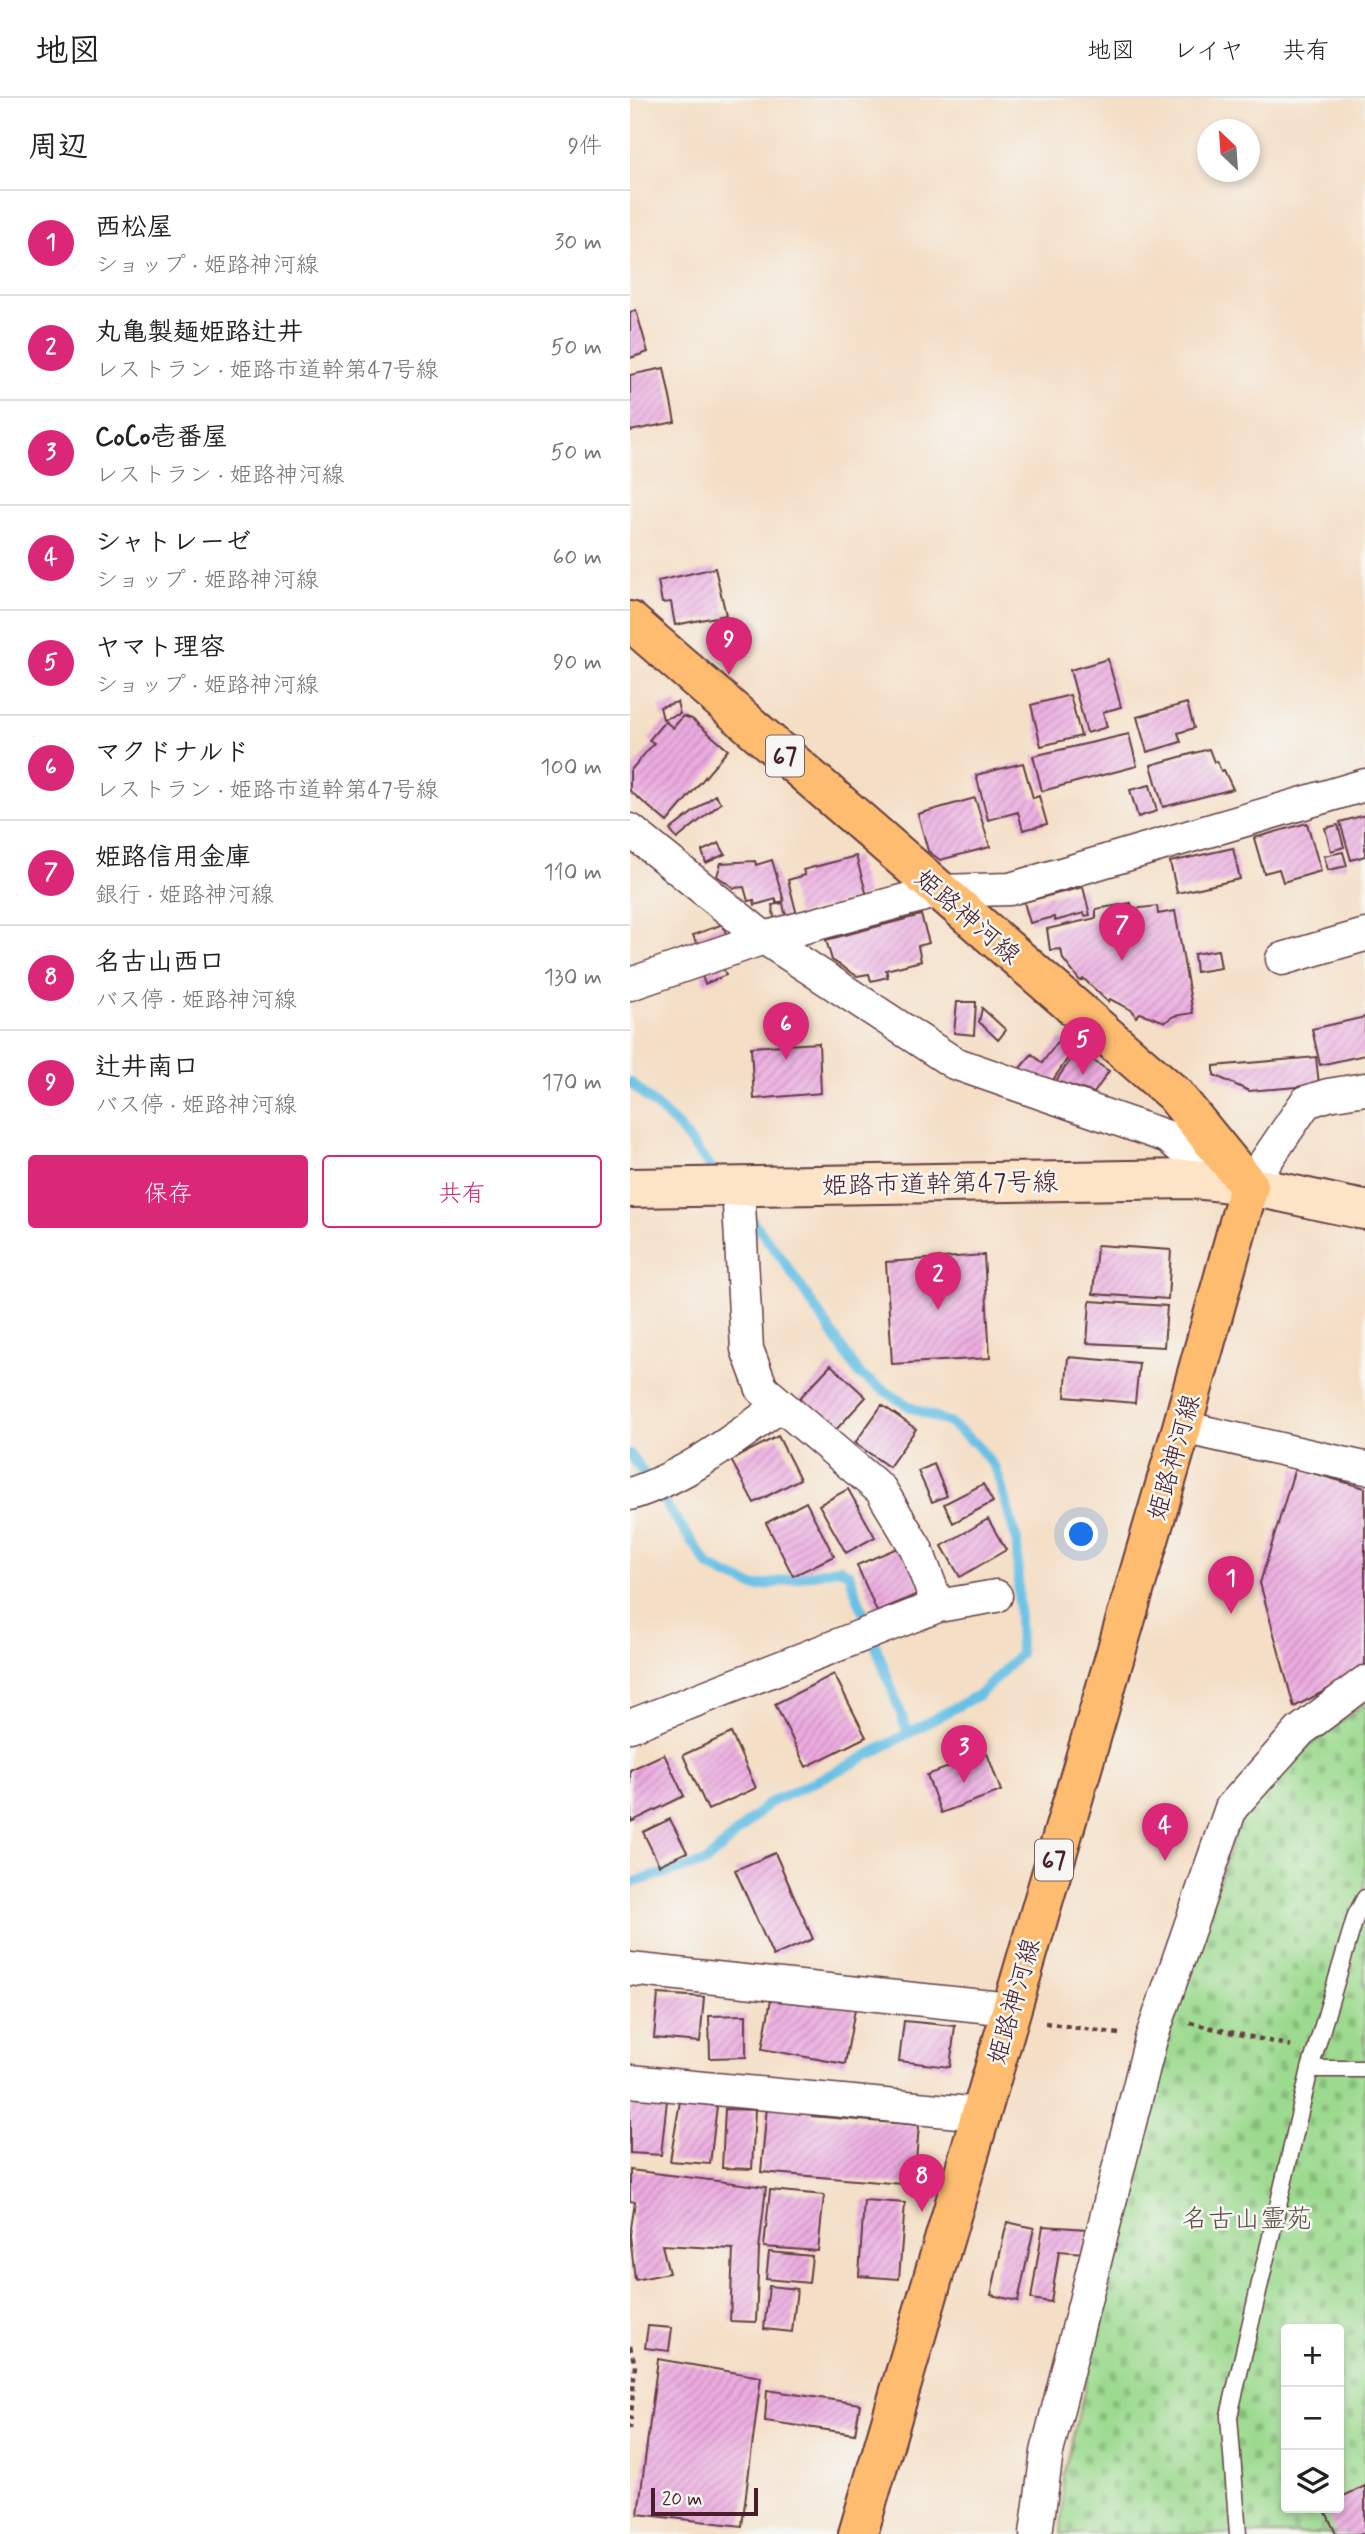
<!DOCTYPE html>
<html lang="ja">
<head>
<meta charset="utf-8">
<style>
	:root { --surface:#fff; --page:#f2f2f2; --text:#222; --muted:#767676; --line:#e0e0e0; --accent:#db2777 }
	body { margin:0; font-family:Mynerve,"Klee One",sans-serif; background:var(--page); color:var(--text) }
	.controls { position:absolute; right:21px; bottom:21px; display:grid; overflow:hidden; border-radius:7px; box-shadow:0 4px 10px #0003 }
	.controls button { width:63px; height:63px; display:grid; place-items:center; padding:0; border:0; border-bottom:2px solid var(--line); background:var(--surface); color:var(--text); font:35px sans-serif }
	.compass { position:absolute; left:567px; top:21px; width:63px; height:63px; border-radius:50%; background:var(--surface); box-shadow:0 4px 10px #0003; rotate:335deg }
	.scale { position:absolute; left:21px; bottom:18px; width:107px; box-sizing:border-box; padding-left:7px; border:4px solid #4a1f2b; border-top:0; font-size:19px; line-height:24px; white-space:nowrap; color:#4a1f2b; -webkit-text-stroke:5px #f6f6f2; paint-order:stroke }
	.you { position:absolute; left:452px; top:1437px; width:24px; height:24px; margin:-18px; border:5px solid #fff; border-radius:50%; background:#1a73e8; box-shadow:0 0 0 10px #1a73e833 }
	.badge { display:grid; place-items:center; width:46px; height:46px; border-radius:50%; background:var(--accent); color:#fff; font-size:23px; font-weight:700 }
	.pin { position:absolute; translate:-50% -58px; filter:drop-shadow(0 2px 4px #0008) }
	.pin::after { content:''; position:absolute; top:37px; width:24px; height:21px; background:inherit; clip-path:polygon(0 0,100% 0,50% 100%) }
	.list { margin:0; padding:0; list-style:none }
	h2 { display:flex; justify-content:space-between; align-items:center; height:91px; margin:0; padding:0 28px; font-size:30px }
	h2 small { font-size:23px; font-weight:400; color:var(--muted) }
	.list li { display:grid; grid-template-columns:46px 1fr auto; gap:21px; align-items:center; box-sizing:border-box; height:105px; padding:0 28px; border-top:2px solid var(--line) }
	.list b { display:block; font-size:26px; white-space:nowrap }
	.list p { margin:0; font-size:23px; white-space:nowrap; color:var(--muted) }
	.list em { font-size:23px; font-style:normal; color:var(--muted) }
	.actions { display:flex; gap:14px; padding:21px 28px }
	.actions a { flex:1; padding:16px 0; border:2px solid var(--accent); border-radius:7px; text-align:center; font-size:24px; color:var(--accent) }
	.actions .main { background:var(--accent); color:#fff }
	.icon { flex:none; width:38px; height:38px; fill:none; stroke:currentColor; stroke-width:2; stroke-linecap:round; stroke-linejoin:round }
	.map { position:relative; flex:none; width:735px; height:2436px; overflow:hidden }
	header { display:flex; align-items:center; gap:42px; box-sizing:border-box; height:98px; padding:0 35px; background:var(--surface); border-bottom:2px solid var(--line) }
	header strong { font-size:33px }
	nav { display:flex; gap:38px; margin-inline-start:auto; font-size:24px }
	main { display:flex }
	aside { flex:1; background:var(--surface) }
	.map>svg:first-child { display:block }
</style>
</head>
<body>
<header>
<strong>地図</strong>
<nav><a>地図</a><a>レイヤ</a><a>共有</a></nav>
</header>
<main>
<aside>
<h2>周辺<small>9件</small></h2>
<ul class="list">
<li><span class="badge">1</span><div><b>西松屋</b><p>ショップ · 姫路神河線</p></div><em>30 m</em></li>
<li><span class="badge">2</span><div><b>丸亀製麺姫路辻井</b><p>レストラン · 姫路市道幹第47号線</p></div><em>50 m</em></li>
<li><span class="badge">3</span><div><b>CoCo壱番屋</b><p>レストラン · 姫路神河線</p></div><em>50 m</em></li>
<li><span class="badge">4</span><div><b>シャトレーゼ</b><p>ショップ · 姫路神河線</p></div><em>60 m</em></li>
<li><span class="badge">5</span><div><b>ヤマト理容</b><p>ショップ · 姫路神河線</p></div><em>90 m</em></li>
<li><span class="badge">6</span><div><b>マクドナルド</b><p>レストラン · 姫路市道幹第47号線</p></div><em>100 m</em></li>
<li><span class="badge">7</span><div><b>姫路信用金庫</b><p>銀行 · 姫路神河線</p></div><em>110 m</em></li>
<li><span class="badge">8</span><div><b>名古山西口</b><p>バス停 · 姫路神河線</p></div><em>130 m</em></li>
<li><span class="badge">9</span><div><b>辻井南口</b><p>バス停 · 姫路神河線</p></div><em>170 m</em></li>
</ul>
<div class="actions"><a class="main">保存</a><a>共有</a></div>
</aside>
<div class="map">
<svg width="735" height="2436" viewBox="0 0 735 2436">
	<defs>
		<pattern id="cemetery-stones" width="16" height="16" patternUnits="userSpaceOnUse" patternTransform="scale(1.75)"><rect width="16" height="16" fill="#9cda8f"/><path d="M2 7V4a2 2 0 0 1 4 0v3zM10 15v-3a2 2 0 0 1 4 0v3z" fill="#88bb7c"/></pattern>
		<pattern id="building-hatch" width="6" height="6" patternUnits="userSpaceOnUse" patternTransform="scale(1.75)"><rect width="6" height="6" fill="#ecabe0"/><path d="M-1 1l2-2M0 6l6-6M5 7l2-2" fill="none" stroke="#c18bb6"/></pattern>
	</defs>
	<rect width="100%" height="100%" fill="#f6f6f2"/>
	<filter id="ink" filterUnits="userSpaceOnUse"><feTurbulence type="fractalNoise" baseFrequency=".0143" numOctaves="2"/><feDisplacementMap in="SourceGraphic" scale="14" xChannelSelector="R" yChannelSelector="G"/><feConvolveMatrix kernelMatrix="1 2 1 2 8 2 1 2 1" color-interpolation-filters="sRGB"/></filter>
	<filter id="wash" filterUnits="userSpaceOnUse"><feTurbulence type="fractalNoise" baseFrequency=".00686" numOctaves="4" result="noise"/><feDisplacementMap in="SourceGraphic" scale="28" xChannelSelector="R" yChannelSelector="G"/><feGaussianBlur stdDeviation="1.57" result="paint"/><feColorMatrix in="noise" values="0 0 0 0 0 0 0 0 0 0 0 0 0 0 0 0 0 1.4 0 .05"/><feComposite in="paint" operator="in"/></filter>
	<g filter="url(#wash)">
		<rect width="100%" height="100%" fill="#f4dec5"/>
		<path fill="url(#cemetery-stones)" stroke="#737c5d" stroke-width="2" fill-rule="evenodd" d="M735,1605V2436H431L434,2377L543,1921L610,1720L681,1647ZM656,2231H709V2410H656Z"/>
		<g fill="none" stroke-linecap="round" stroke-linejoin="round">
			<path stroke="#68c0e5" stroke-width="10" d="M0,984L47,1027L87,1078
				M0,1356L79,1468L97,1477L126,1489L210,1470L219,1476L278,1635
				M0,1785L76,1764L139,1705L222,1666L350,1596L390,1556L387,1443L366,1371L346,1346L320,1325L282,1310L230,1277L151,1159L117,1116"/>
		</g>
		<g id="blocks">
			<path fill="url(#building-hatch)" d="M6,212L18,254L0,260V214Z
				M34,270L45,324L0,333V277Z
				M85,470L96,517L45,527L41,504L32,505L28,483Z
				M478,561L491,609L473,614L477,629L457,635L440,572Z
				M440,597L451,638L411,648L401,607Z
				M47,604L50,616L33,621L30,609Z
				M557,605L564,630L548,635L551,644L517,654L507,619Z
				M53,618L62,621L98,652L37,724L0,693V673L24,645L19,642L35,623L43,630Z
				M499,636L507,668L412,693L403,658Z
				M579,651L584,664L587,663L591,673L594,672L603,691L533,709L521,667Z
				M393,665L403,700L409,698L417,726L393,732L388,714L358,722L346,677Z
				M520,687L527,713L508,719L500,692Z
				M85,697L91,705L47,741L40,732Z
				M345,700L360,749L310,762L298,753L288,716Z
				M735,717V758L721,762L710,724Z
				M677,725L691,773L653,784L649,771L634,775L624,740Z
				M708,727L714,749L701,753L695,730Z
				M89,745L95,756L76,765L72,753Z
				M603,750L610,781L547,795L540,764Z
				M713,754L717,768L698,772L694,758Z
				M226,758L237,798L167,817L158,782L175,777L173,772Z
				M142,762L154,803L146,805V801L125,807L124,802L118,803L114,789L104,790L87,778L91,765L125,763L126,767Z
				M453,789L460,817L455,818L454,815L425,823L424,819L400,825L394,804Z
				M153,805L157,825H145L142,807Z
				M501,805L503,811L527,808L528,816L545,813L563,915L544,918L535,924L510,915L506,919L503,913L480,901L478,904L454,881L450,883L433,861L431,851L420,852L417,831L466,820V811Z
				M291,817L299,845L288,848L291,863L256,872L258,879L241,883L239,876L227,878L202,862L196,842Z
				M93,826L98,842L69,852L63,837Z
				M588,852L591,870L566,874L564,856Z
				M92,867L96,877L75,886L71,876Z
				M327,904H346L344,937L324,935Z
				M352,910L376,932L368,942L349,924Z
				M735,919V957L690,967L682,931Z
				M430,941L444,951L423,982L389,971L402,956L412,965Z
				M189,945L191,995L124,1001L121,949Z
				M447,952L479,973L464,995L426,983Z
				M686,959L689,987L619,993L584,977V968Z
				M467,1147L541,1152L538,1201L463,1196Z
				M354,1157L360,1260L262,1266L256,1164Z
				M460,1203L537,1208L534,1249L457,1245Z
				M438,1259L509,1265L505,1305L435,1299Z
				M201,1267L236,1299L203,1335L167,1303Z
				M252,1307L286,1331L259,1369L225,1345Z
				M148,1338L170,1381L124,1405L101,1362Z
				M304,1366L317,1398L302,1404L288,1373Z
				M665,1370L735,1390V1572L664,1609L630,1485Z
				M353,1386L363,1404L323,1425L314,1406Z
				M218,1391L245,1439L216,1455L189,1407Z
				M176,1404L204,1458L163,1478L136,1425Z
				M358,1421L376,1452L330,1479L312,1448Z
				M272,1448L292,1494L247,1514L227,1467Z
				M204,1576L236,1639L176,1669L145,1606Z
				M101,1635L126,1690L78,1712L53,1657Z
				M357,1655L371,1693L311,1715L297,1677Z
				M34,1656L54,1698L1,1724L0,1672Z
				M40,1721L57,1754L29,1767L13,1734Z
				M145,1755L183,1841L143,1858L105,1772Z
				M28,1896L74,1899L70,1944L24,1940Z
				M142,1896L225,1911L215,1966L132,1951Z
				M116,1917V1959L80,1960L79,1918Z
				M274,1923L325,1928L320,1969L269,1963Z
				M0,1999L37,2002L31,2057L0,2055Z
				M50,2003L87,2008L80,2066L40,2063Z
				M137,2008L183,2011L182,2018L289,2027L284,2087L131,2074Z
				M95,2011L125,2012L122,2071L92,2070Z
				M0,2072L136,2089L129,2152L126,2224L100,2223L103,2151L32,2147L39,2175L5,2182L0,2137L5,2104L0,2103Z
				M140,2092L194,2097L188,2153L134,2149Z
				M234,2102L275,2105L269,2181L229,2178Z
				M377,2124L404,2130L388,2203L361,2197Z
				M413,2128L457,2131L455,2155L429,2153L421,2204L401,2201Z
				M139,2154L182,2158L179,2185L136,2181Z
				M139,2188L167,2191L162,2234L134,2231Z
				M18,2228L42,2230L39,2253L15,2250Z
				M28,2261L131,2279L112,2428L8,2416Z
				M137,2292L230,2306L225,2336L135,2323Z
				M735,2388V2436H706L694,2410H709V2400Z"/>
		</g>
	</g>
	<g filter="url(#ink)">
		<use href="#blocks" fill-opacity="0" stroke="#643c42" stroke-width="2"/>
		<g fill="none" stroke-linecap="round" stroke-linejoin="round">
			<g stroke="#643c42" stroke-width="19">
				<path id="lane" d="M680,1971H735
					M608,2436L599,2318L680,1971L726,1817L735,1800"/>
			</g>
			<g stroke="#643c42" stroke-width="35">
				<path id="street" d="M0,732L134,840L324,965L538,1039L591,1083
					M652,861L735,837
					M0,886L134,840L309,793L380,791L735,687
					M619,1088L676,1004L698,997L735,991
					M108,1089L117,1251L132,1291L251,1392L286,1450L308,1508
					M552,1329L735,1370
					M0,1396C55,1379 105,1341 151,1307
					M0,1628L308,1508L366,1498
					M0,1871L380,1911
					M0,1983L350,2016
					M406,2436L417,2354L521,1941L601,1710L670,1633L735,1584"/>
			</g>
			<g stroke="#643c42" stroke-width="42">
				<path id="secondary" d="M0,1090L559,1081C619,1084 676,1101 735,1112"/>
			</g>
			<g stroke="#643c42" stroke-width="42">
				<path id="primary" d="M0,523L544,996L619,1088L552,1329L228,2436"/>
			</g>
			<path stroke="#643c42" stroke-width="4.5" stroke-dasharray="5 5" stroke-linecap="butt" d="M415,1925L489,1936
				M560,1925L661,1948
				M0,2248L5,2267L0,2331"/>
			<use href="#lane" stroke="#fff" stroke-width="16"/>
			<use href="#street" stroke="#fff" stroke-width="32"/>
			<use href="#secondary" stroke="#fee4c6" stroke-width="38"/>
			<use href="#primary" stroke="#fdbc70" stroke-width="38"/>
		</g>
	</g>
	<g text-anchor="middle" stroke-width="5" stroke-linejoin="round" paint-order="stroke">
		<g fill="#f6f6f2" stroke="#7e6067" stroke-width="2">
			<rect x="136" y="637.5" width="38" height="41" rx="5"/>
			<rect x="405" y="1741.5" width="38" height="41" rx="5"/>
		</g>
		<g font-size="24" font-weight="bold" fill="#4a1f2b">
			<text x="155" y="666">67</text>
			<text x="424" y="1770">67</text>
		</g>
		<g font-size="26" fill="#4a1f2b" stroke="#f6f6f2">
			<text transform="translate(338 818) rotate(41)" y="9">姫路神河線</text>
			<text transform="translate(310 1085) rotate(-1)" y="9">姫路市道幹第47号線</text>
			<text transform="translate(543 1359) rotate(-74)" y="9">姫路神河線</text>
			<text transform="translate(383 1903) rotate(-74)" y="9">姫路神河線</text>
		</g>
		<g font-size="26" fill="#5e4e44" stroke="#f6f6f2">
			<text x="617" y="2129">名古山霊苑</text>
		</g>
	</g>
</svg>
<div class="controls">
<button>+</button>
<button>−</button>
<button><svg class="icon" aria-label="layers" viewBox="0 0 24 24"><path d="M12 4l9 5-9 5-9-5zM3 14l9 5 9-5"/></svg></button>
</div>
<svg class="compass" viewBox="-18 -18 36 36"><path d="M0-13l5 13h-10z" fill="#e53935"/><path d="M0 13l5-13h-10z" fill="#767676"/></svg>
<div class="scale">20 m</div>
<div class="you"></div>
<div class="pin badge" style="left:601px;top:1516px">1</div>
<div class="pin badge" style="left:308px;top:1212px">2</div>
<div class="pin badge" style="left:334px;top:1685px">3</div>
<div class="pin badge" style="left:535px;top:1763px">4</div>
<div class="pin badge" style="left:453px;top:977px">5</div>
<div class="pin badge" style="left:156px;top:962px">6</div>
<div class="pin badge" style="left:492px;top:863px">7</div>
<div class="pin badge" style="left:292px;top:2114px">8</div>
<div class="pin badge" style="left:99px;top:577px">9</div>
</div>
</main>
</body>
</html>
